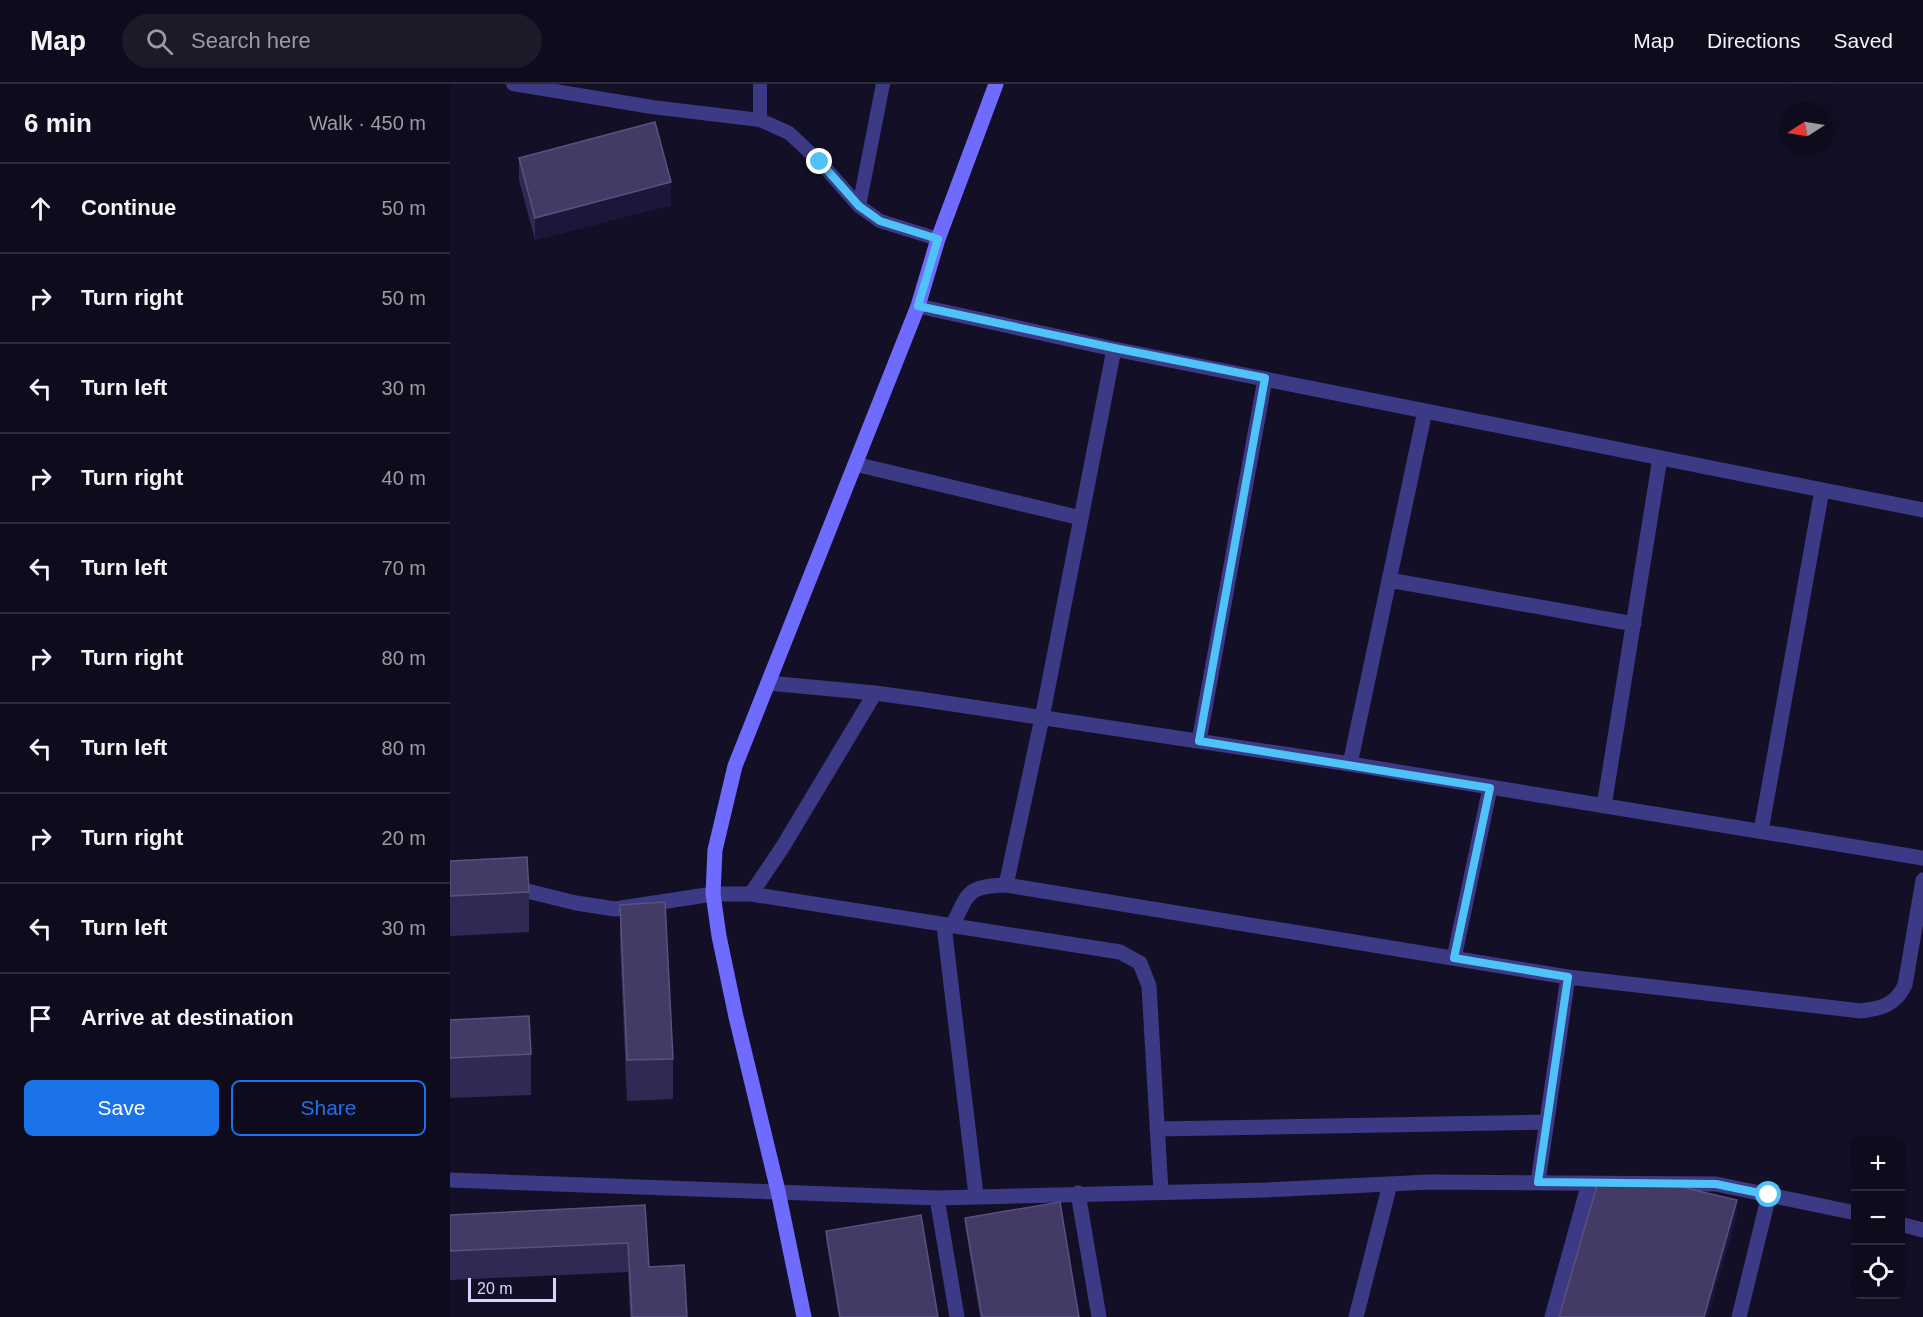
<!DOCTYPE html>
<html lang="en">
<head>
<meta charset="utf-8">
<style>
	:root { --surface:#0e0b1c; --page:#1c1929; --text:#f1f3f6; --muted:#9b9ba3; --line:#2e2b3b; --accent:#1a73e8 }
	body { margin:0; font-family:Arial,sans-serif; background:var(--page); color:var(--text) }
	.controls { position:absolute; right:18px; bottom:18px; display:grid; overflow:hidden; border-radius:9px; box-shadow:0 6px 24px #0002 }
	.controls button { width:54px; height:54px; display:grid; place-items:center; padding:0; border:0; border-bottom:2px solid var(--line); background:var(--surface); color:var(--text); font:30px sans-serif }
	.compass { position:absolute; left:1329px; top:18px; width:54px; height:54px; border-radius:50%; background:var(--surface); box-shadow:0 6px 24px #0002; rotate:258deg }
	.scale { position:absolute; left:18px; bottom:15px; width:88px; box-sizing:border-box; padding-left:6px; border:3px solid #d9d4ff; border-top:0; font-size:16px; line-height:21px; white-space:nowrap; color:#d9d4ff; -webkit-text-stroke:4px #130f26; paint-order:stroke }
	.stop { position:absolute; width:18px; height:18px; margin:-14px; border:4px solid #4fc3f7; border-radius:50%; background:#fff }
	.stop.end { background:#4fc3f7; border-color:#fff; box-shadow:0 2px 6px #0008 }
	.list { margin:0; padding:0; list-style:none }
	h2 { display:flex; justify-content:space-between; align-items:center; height:78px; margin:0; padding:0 24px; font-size:26px }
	h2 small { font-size:20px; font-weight:400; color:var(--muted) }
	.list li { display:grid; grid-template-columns:39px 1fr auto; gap:18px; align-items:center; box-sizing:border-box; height:90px; padding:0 24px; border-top:2px solid var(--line) }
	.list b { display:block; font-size:22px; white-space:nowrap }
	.list em { font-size:20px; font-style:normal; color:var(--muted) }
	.actions { display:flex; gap:12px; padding:18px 24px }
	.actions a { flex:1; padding:14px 0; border:2px solid var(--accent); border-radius:9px; text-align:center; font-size:21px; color:var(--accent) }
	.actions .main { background:var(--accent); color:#fff }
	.icon { flex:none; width:33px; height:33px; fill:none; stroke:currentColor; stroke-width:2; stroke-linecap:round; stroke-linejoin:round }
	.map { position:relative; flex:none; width:1473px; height:1233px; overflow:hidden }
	header { display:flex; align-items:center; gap:36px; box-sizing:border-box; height:84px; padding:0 30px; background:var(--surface); border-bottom:2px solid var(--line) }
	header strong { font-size:28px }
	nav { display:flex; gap:33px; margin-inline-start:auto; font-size:21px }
	.search { width:420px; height:54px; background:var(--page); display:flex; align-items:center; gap:15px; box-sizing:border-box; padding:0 21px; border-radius:33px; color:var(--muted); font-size:22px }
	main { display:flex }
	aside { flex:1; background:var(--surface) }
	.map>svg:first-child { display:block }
</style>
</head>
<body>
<header>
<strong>Map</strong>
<div class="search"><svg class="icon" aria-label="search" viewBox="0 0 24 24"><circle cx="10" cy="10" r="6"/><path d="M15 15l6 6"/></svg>Search here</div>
<nav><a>Map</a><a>Directions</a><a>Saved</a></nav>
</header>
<main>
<aside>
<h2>6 min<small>Walk · 450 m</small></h2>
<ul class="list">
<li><svg class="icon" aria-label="ahead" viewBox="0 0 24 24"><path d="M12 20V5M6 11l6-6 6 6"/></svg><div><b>Continue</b></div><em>50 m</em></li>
<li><svg class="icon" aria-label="right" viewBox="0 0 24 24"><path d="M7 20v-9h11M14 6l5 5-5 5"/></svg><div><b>Turn right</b></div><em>50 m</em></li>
<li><svg class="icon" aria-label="left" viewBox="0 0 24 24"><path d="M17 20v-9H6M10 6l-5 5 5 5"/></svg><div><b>Turn left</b></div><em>30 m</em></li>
<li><svg class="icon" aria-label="right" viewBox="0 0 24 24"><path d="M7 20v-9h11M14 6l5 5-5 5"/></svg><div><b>Turn right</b></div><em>40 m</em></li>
<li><svg class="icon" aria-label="left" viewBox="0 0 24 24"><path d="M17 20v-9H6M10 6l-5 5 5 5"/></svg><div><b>Turn left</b></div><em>70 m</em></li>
<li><svg class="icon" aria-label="right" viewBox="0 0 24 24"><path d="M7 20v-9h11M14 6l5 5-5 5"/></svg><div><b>Turn right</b></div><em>80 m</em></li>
<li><svg class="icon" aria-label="left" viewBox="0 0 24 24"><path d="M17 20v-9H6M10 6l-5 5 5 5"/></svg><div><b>Turn left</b></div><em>80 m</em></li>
<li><svg class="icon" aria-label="right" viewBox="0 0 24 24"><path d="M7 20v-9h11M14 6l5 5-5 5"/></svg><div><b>Turn right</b></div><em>20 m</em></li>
<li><svg class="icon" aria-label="left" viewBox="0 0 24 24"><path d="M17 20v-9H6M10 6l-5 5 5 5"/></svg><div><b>Turn left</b></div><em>30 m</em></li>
<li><svg class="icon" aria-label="arrive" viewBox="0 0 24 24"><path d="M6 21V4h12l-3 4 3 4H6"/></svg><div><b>Arrive at destination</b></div></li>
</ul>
<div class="actions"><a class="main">Save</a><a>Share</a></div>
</aside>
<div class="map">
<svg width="1473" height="1233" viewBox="0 0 1473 1233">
	<rect width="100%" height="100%" fill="#130f26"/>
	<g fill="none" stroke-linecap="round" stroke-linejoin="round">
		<path stroke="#3d3a85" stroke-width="14" d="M63,0L202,23L310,36L339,49L370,78L409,122L430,137L488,155
			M310,0V36
			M409,122L433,0"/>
		<path stroke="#3d3a85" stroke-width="15" d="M468,222L664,265L1473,426
			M405,380L631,434
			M939,496L1184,540
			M318,599L425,609L469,615L900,680L1473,774
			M749,657L815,295
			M900,680L975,327
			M1154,722L1210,374
			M1311,747L1372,406
			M556,801L592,634L664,265
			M61,803L126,819L165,825L263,810H301L670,868L690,879L699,902L711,1108
			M301,810L332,764L425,609
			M494,841L526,1111
			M502,842C519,809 516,802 556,801L1118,893L1411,927C1433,924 1445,921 1455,901L1473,796
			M1004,874L1040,704
			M707,1045L1097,1038
			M0,1096L487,1114L817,1106L980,1098L1266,1100L1406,1129
			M1088,1098L1118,893
			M628,1109L649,1233
			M487,1114L507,1233
			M1450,1140L1473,1146
			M906,1233L940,1100
			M1102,1233L1139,1099
			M1289,1233L1319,1111"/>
		<path stroke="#6f6bff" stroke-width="15" d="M354,1233L328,1107L286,933L269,852L263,810L265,766L285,682L468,222L488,155L546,0"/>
	</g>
	<path fill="#312854" d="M69,74L221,121L85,156L69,96Z
		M0,777L79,808V848L0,852Z
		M170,821L223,975V1015L177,1017L170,861Z
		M0,936L81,970V1011L0,1014Z
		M195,1121L199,1183L237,1233H180L178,1188L0,1196V1131Z
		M515,1134L629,1233H530L515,1141Z
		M376,1147L488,1233H389L376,1155Z"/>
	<path fill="#1d163a" d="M221,98V121L85,156V134Z
		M1287,1116V1131L1258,1233H1254Z"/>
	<path fill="#433a66" stroke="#5a527e" stroke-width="1.5" d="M205,38L221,98L85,134L69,74Z
		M77,773L79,808L0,812V777Z
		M215,818L223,975L177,976L170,821Z
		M79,932L81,970L0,974V936Z
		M1147,1101L1227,1102L1287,1116L1254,1233H1109Z
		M610,1118L629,1233H532L515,1134Z
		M195,1121L199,1183L234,1181L237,1233H182L178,1159L0,1167V1131Z
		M471,1131L488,1233H390L376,1147Z"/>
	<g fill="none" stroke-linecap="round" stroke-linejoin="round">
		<path stroke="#4fc3f7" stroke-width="8" d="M370,78L409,122L430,137L488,155L468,222L664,264L815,294L749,657L1040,704L1004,874L1118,893L1088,1098L1266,1100L1319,1111"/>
	</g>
</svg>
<div class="controls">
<button>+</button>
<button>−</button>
<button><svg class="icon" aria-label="locate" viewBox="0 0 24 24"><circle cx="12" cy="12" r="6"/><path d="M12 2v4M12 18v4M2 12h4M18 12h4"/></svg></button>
</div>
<svg class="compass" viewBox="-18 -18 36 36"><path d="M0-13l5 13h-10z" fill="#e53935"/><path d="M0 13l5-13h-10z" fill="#9b9ba3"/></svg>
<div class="scale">20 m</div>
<div class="stop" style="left:1319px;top:1111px"></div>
<div class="stop end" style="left:370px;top:78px"></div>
</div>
</main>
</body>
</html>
